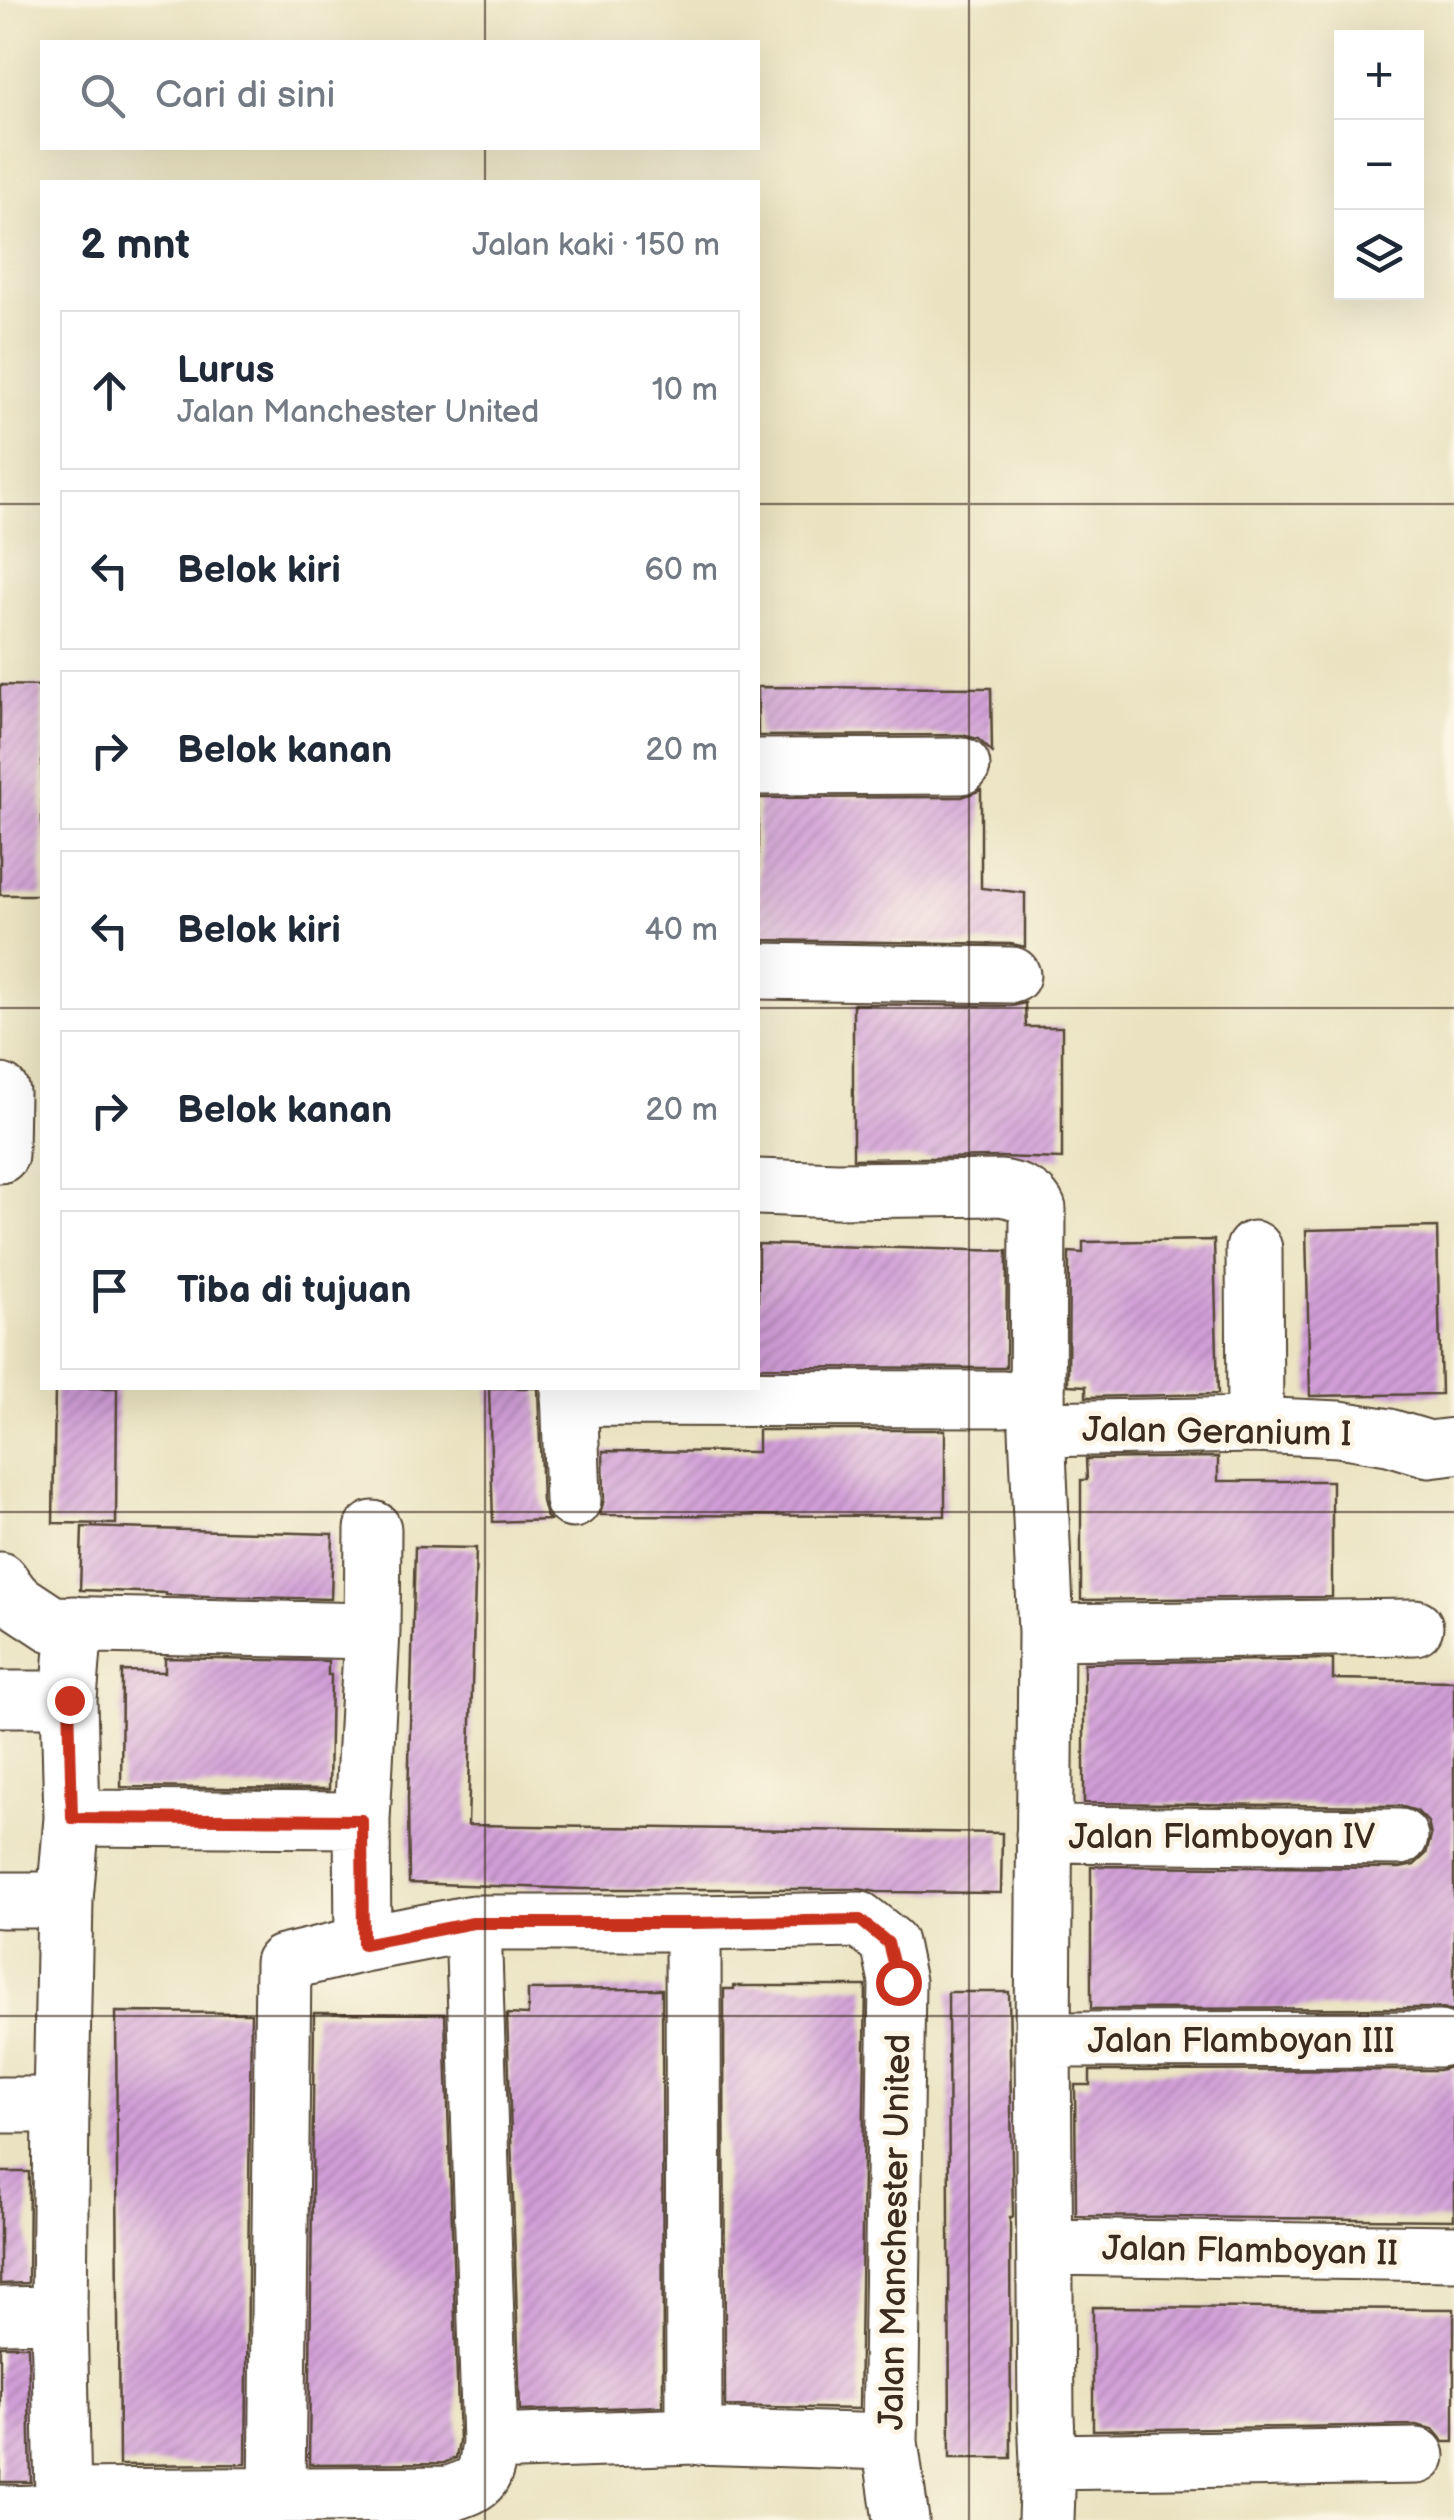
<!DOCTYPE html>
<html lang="id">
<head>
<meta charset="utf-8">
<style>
	:root { --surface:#fff; --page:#f2f2f3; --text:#1f2937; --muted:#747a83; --line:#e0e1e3 }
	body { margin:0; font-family:"Balsamiq Sans",sans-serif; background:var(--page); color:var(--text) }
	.controls { position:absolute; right:30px; top:30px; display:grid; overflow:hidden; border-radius:0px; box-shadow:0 10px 40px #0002 }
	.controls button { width:90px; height:90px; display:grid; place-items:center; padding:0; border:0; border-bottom:2px solid var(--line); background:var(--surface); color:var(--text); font:50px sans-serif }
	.stop { position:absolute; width:30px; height:30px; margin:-22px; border:8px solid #c8321e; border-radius:50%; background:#fff }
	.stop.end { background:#c8321e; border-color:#fff; box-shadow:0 2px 10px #0008 }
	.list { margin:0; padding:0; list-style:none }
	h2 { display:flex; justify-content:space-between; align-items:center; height:130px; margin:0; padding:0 40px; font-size:42px }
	h2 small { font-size:32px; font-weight:400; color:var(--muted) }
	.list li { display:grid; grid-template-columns:65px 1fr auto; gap:30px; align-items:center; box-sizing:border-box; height:160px; margin:0 20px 20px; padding:0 20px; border:2px solid var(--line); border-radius:0px }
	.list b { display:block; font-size:38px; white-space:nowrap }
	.list p { margin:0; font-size:32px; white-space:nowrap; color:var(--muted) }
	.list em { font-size:32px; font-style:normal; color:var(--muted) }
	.icon { flex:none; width:55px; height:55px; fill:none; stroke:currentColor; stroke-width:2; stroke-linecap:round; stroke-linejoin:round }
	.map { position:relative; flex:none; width:1454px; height:2520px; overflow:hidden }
	.search { position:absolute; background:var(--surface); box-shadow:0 10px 40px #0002; left:40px; top:40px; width:720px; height:110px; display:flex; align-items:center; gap:25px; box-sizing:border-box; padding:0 35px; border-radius:0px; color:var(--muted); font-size:38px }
	.panel { position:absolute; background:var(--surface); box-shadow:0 10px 40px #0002; left:40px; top:180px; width:720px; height:1210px; border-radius:0px }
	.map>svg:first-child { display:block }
</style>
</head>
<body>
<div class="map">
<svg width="1454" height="2520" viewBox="0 0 1454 2520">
	<defs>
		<pattern id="building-hatch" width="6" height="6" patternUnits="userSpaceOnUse" patternTransform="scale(2.5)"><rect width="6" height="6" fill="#d19ed8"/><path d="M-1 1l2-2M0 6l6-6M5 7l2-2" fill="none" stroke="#ab81af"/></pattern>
	</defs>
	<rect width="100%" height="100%" fill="#fcf5e5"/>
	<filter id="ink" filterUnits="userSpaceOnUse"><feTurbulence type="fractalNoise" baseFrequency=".01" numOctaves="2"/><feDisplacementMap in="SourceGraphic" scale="20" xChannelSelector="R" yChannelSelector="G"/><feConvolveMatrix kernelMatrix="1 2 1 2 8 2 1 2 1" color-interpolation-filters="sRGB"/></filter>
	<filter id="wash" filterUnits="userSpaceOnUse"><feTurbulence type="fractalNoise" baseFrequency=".0048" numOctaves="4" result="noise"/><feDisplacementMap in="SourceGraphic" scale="40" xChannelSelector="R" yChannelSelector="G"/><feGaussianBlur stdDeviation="2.25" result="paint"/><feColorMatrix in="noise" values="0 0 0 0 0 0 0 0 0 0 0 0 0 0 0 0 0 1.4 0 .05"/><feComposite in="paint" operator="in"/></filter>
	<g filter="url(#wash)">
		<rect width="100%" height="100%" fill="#eae2c0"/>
		<g id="blocks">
			<path fill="url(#building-hatch)" d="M0,685L42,686V895H0Z
				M758,687L991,688L992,752L978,739L962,735L758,736Z
				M981,790V888L1025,893V947L1012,944L758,940V798L962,797Z
				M1025,1003L1026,1027H1062V1159L1000,1157L853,1159V1004L1012,1006Z
				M1437,1227L1441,1394L1310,1396L1306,1230Z
				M1214,1240L1218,1394L1086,1397V1386L1068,1385L1069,1252L1083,1253V1242Z
				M758,1244L1007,1251L1006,1368L758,1367Z
				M55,1388H117L116,1524L53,1523Z
				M489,1388H538L542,1501L546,1516L550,1520L493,1522Z
				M758,1430H945V1516L600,1515L604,1499L603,1451L758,1452Z
				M1218,1457V1481H1332V1597L1081,1600V1480H1087L1086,1459Z
				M82,1527L333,1534L331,1599L166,1595V1593L80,1590Z
				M415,1547L476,1548L468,1825L1002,1833L1001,1893L877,1892L859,1889H582L409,1883L408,1799Z
				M165,1658L328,1661V1675H331L329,1789L121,1787L122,1671L165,1672Z
				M1333,1659V1679L1454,1681V2012L1439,2008L1091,2009V1866L1400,1868L1414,1865L1426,1854L1431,1836L1428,1822L1417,1811L1400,1806L1084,1803V1663Z
				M734,1986H866L859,2409L725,2406L724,1989H734Z
				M631,1989H662L663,2406L520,2411L507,2014L528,2015V1990Z
				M948,1992H1009L1013,2217H1010L1011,2458H950Z
				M116,2012L251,2013L246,2464L119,2465Z
				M314,2013L445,2014L459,2441L456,2458L444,2463L309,2464Z
				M1454,2066V2220L1076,2216L1075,2085H1090V2071L1439,2070Z
				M0,2172H29L28,2283L0,2284Z
				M1093,2307L1454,2309V2442H1444L1433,2429L1416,2425L1093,2430Z
				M0,2346H28L31,2482H0Z"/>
		</g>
	</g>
	<g filter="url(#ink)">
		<use href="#blocks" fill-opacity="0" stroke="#554636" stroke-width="2.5"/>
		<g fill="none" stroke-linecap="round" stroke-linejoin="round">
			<g stroke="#554636" stroke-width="59">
				<path id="street" d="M758,767L962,766
					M758,971L1012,975
					M0,1155L1,1092
					M758,1187L837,1190L1000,1188C1015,1190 1032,1195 1038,1209L1037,1429L1046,1632L1043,2040L1046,2415L1048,2462L1046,2520
					M1254,1249L1255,1425
					M569,1388L573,1500
					M569,1398L1003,1399
					M1037,1429L1255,1425L1339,1429L1389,1437L1429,1449L1454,1446
					M0,1580L14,1599L52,1624L372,1631
					M75,1624L69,1699L72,1818L65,1900L61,2105L59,2314L63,2497L449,2494C484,2483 485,2479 490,2443L694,2436L890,2442
					M1046,1632L1415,1627
					M0,1699H69
					M72,1818L362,1820
					M1044,1834L1400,1837
					M0,1900H65
					M473,1923L490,2443
					M693,1923L694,2436
					M363,1944L362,1820L372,1631L373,1529
					M1043,2040L1439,2039
					M0,2105H61
					M1046,2247L1454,2253
					M0,2315L59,2314
					M1048,2462L1417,2456
					M277,2496L283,1963L363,1944L473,1923H693L860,1920L889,1943L897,1982L890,2442L901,2520
					M0,2513C23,2513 49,2518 63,2497"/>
			</g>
			<use href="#street" stroke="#fff" stroke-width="55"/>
		</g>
	</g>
	<g fill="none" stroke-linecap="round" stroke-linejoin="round" filter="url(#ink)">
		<path stroke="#c8321e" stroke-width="12" d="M69,1700L72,1818L362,1820L363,1944L473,1923H693L860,1920L888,1943L898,1982"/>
	</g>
	<path fill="none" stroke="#3b2a1e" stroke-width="2.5" stroke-opacity="0.55" d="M485,0V42M969,0V2520M485,148V182M0,504H42M758,504H1454M0,1008H42M758,1008H1454M485,1388V2520M0,1512H1454M0,2016H1454"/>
	<g text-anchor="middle" stroke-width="10" stroke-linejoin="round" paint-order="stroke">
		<g font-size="35" fill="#3b2a1e" stroke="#fcf5e5">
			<text transform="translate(1217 1431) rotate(1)" y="12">Jalan Geranium I</text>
			<text x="1222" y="1848">Jalan Flamboyan IV</text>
			<text x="1241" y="2052">Jalan Flamboyan III</text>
			<text transform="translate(894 2232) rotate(-89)" y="12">Jalan Manchester United</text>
			<text transform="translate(1250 2250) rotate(1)" y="12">Jalan Flamboyan II</text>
		</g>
	</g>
</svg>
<div class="controls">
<button>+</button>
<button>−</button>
<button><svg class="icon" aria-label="layers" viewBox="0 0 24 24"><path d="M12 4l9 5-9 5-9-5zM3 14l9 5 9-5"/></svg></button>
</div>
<div class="stop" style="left:898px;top:1982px"></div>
<div class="stop end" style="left:69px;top:1700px"></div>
<div class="search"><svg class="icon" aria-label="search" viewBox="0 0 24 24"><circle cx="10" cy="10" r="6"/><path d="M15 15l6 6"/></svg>Cari di sini</div>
<section class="panel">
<h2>2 mnt<small>Jalan kaki · 150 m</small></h2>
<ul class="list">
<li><svg class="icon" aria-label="ahead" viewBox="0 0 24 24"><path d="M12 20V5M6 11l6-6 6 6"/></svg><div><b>Lurus</b><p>Jalan Manchester United</p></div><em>10 m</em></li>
<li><svg class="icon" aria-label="left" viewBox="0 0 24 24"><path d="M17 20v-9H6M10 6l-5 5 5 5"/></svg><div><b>Belok kiri</b></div><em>60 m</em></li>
<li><svg class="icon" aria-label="right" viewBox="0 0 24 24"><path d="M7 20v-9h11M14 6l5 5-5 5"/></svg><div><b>Belok kanan</b></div><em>20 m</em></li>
<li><svg class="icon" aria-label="left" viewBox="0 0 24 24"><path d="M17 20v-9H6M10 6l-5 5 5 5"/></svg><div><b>Belok kiri</b></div><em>40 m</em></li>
<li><svg class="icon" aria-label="right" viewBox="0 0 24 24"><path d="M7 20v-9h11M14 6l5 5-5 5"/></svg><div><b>Belok kanan</b></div><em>20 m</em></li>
<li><svg class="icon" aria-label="arrive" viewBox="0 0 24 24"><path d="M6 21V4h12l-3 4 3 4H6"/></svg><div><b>Tiba di tujuan</b></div></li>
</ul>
</section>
</div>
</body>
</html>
